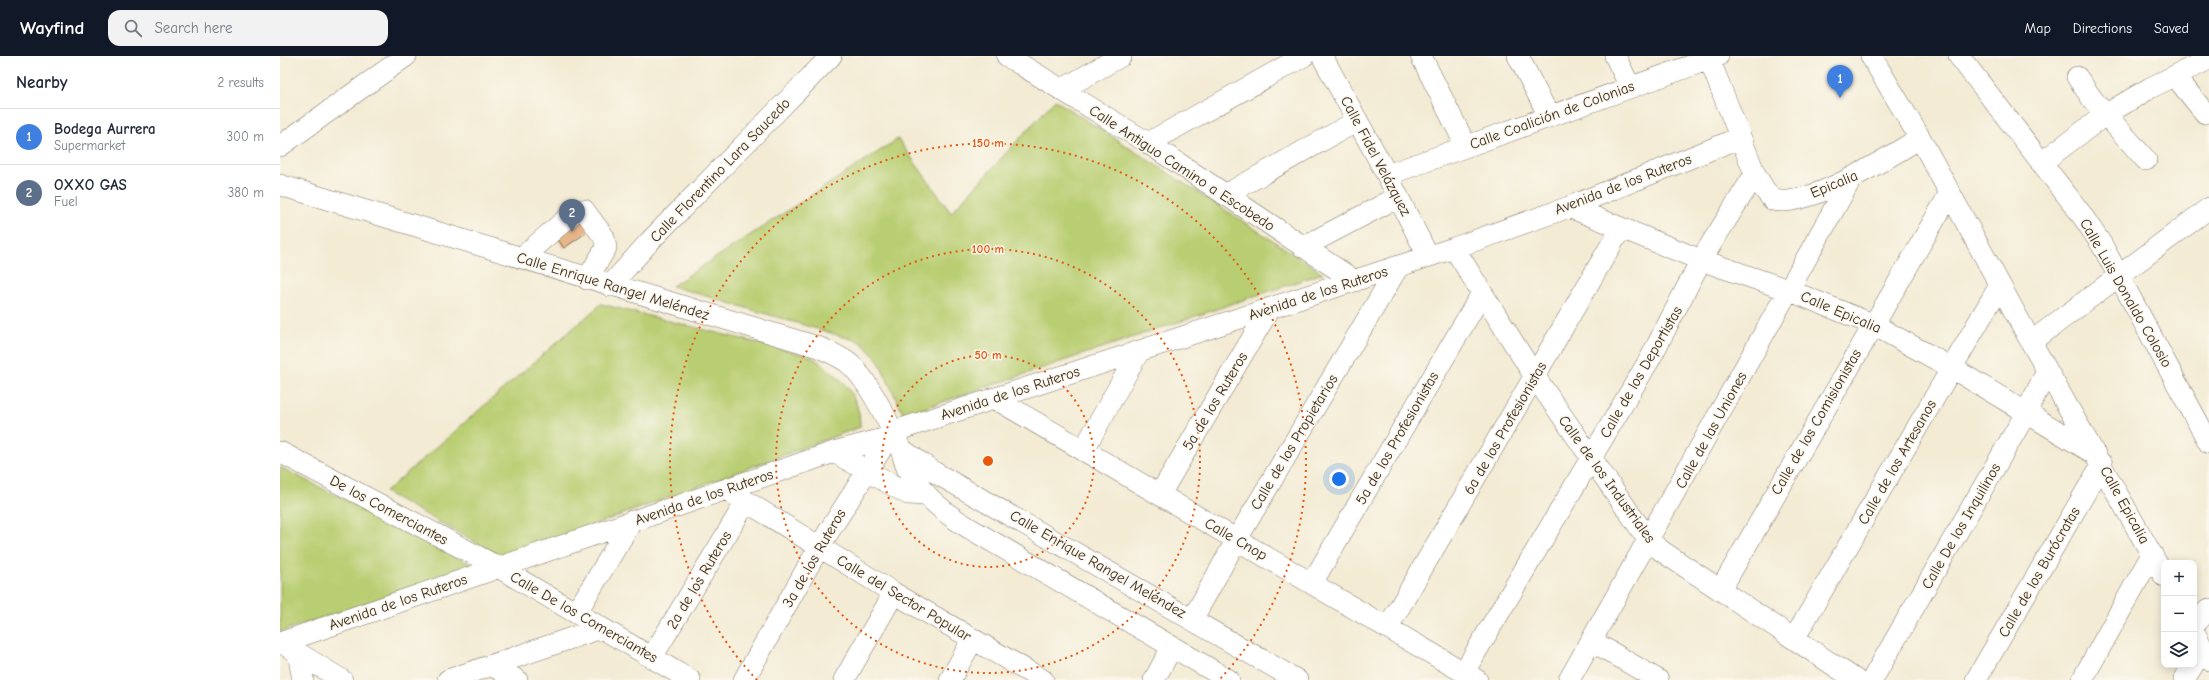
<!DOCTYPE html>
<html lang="en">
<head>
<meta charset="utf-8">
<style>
	:root { --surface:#fff; --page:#f2f2f3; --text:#1f2937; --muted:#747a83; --line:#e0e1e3; --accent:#111827 }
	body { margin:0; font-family:"Comic Neue",sans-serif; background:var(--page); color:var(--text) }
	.controls { position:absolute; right:12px; bottom:12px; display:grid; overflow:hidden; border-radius:8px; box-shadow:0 2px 10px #0003 }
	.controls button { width:36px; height:36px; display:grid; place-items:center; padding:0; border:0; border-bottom:1px solid var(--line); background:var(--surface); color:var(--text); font:20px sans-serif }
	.you { position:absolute; left:1059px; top:423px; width:14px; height:14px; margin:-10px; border:3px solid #fff; border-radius:50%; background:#1a73e8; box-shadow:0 0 0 6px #1a73e833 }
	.badge { display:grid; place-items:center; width:26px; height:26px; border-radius:50%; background:var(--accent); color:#fff; font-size:13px; font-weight:700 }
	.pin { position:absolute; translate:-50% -33px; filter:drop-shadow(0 1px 2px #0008) }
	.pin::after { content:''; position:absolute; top:21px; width:14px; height:12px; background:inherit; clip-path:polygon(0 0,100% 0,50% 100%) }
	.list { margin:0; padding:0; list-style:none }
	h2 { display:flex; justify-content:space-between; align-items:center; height:52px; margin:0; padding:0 16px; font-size:17px }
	h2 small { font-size:13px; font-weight:400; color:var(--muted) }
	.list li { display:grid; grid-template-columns:26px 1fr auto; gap:12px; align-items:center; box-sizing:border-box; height:56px; padding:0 16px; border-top:1px solid var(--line) }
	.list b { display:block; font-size:15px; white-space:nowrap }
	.list p { margin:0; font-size:13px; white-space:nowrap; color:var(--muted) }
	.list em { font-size:13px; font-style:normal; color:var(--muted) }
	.icon { flex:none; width:22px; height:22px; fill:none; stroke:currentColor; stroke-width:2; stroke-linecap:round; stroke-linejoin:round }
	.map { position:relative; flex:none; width:1929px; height:624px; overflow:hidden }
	header { display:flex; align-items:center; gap:24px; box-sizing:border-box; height:56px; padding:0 20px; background:var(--accent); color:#fff }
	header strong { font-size:19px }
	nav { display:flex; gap:22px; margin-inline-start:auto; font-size:14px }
	.search { width:280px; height:36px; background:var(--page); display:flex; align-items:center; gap:10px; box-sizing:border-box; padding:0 14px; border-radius:12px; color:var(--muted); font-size:15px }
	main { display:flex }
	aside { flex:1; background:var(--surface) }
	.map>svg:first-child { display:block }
</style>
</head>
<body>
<header>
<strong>Wayfind</strong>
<div class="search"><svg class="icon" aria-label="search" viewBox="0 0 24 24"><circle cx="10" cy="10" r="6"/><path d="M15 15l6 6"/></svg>Search here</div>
<nav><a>Map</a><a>Directions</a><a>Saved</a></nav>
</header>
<main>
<aside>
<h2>Nearby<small>2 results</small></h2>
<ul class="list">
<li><span class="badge" style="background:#3f7fe0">1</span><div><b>Bodega Aurrera</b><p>Supermarket</p></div><em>300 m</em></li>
<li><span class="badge" style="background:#5c6f8a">2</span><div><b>OXXO GAS</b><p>Fuel</p></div><em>380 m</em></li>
</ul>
</aside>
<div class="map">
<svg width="1929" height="624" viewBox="0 0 1929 624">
	<rect width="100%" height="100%" fill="#fbf7ec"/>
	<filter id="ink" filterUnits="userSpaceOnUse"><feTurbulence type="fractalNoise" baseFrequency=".025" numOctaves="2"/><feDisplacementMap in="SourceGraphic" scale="8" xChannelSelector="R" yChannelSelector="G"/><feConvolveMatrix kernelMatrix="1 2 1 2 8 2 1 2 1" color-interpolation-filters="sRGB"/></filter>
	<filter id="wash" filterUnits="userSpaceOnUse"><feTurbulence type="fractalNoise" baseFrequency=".012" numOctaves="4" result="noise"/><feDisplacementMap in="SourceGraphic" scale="16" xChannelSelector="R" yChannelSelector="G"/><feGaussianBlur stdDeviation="0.9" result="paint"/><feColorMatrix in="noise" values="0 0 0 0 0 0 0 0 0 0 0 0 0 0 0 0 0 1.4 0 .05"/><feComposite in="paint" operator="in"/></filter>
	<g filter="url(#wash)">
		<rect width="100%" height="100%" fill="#f3ebd4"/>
		<path fill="#b9ce72" stroke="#7a7c48" d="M775,44L1043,217L624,359L598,304L581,286L392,230L618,83L671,157Z
			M321,248L530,300C557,318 580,335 580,371L224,502L105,436Z
			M0,411L195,510L0,576Z"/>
		<g id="blocks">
			<path fill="#e8b588" d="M299,159L310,174L284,192L274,178Z"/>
		</g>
	</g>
	<g filter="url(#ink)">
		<use href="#blocks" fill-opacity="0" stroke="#7b6e5e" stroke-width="1"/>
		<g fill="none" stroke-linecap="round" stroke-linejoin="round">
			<g stroke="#7b6e5e" stroke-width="22">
				<path id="minor" d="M727,0L868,87L1075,225
					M1042,0L1107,119L1148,200
					M1141,0L1186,90
					M1238,0L1269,60
					M1335,0L1350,31
					M1428,0L1475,118L1484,133L1493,144C1528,153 1609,101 1640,82
					M1591,0L1640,82L1751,286L1884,520
					M1679,0L1799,155L1822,189L1929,387
					M1895,20L1925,57
					M1797,21L1813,44L1866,104
					M781,34L841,0
					M868,87L1024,0
					M0,90L126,0
					M1761,107L1825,59L1870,32L1929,3
					M1107,119L1438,0
					M0,129L538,291C549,296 563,301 572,310C590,328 609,367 620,391C623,398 624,407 628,414C642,438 665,458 689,472L949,624
					M945,139L1077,65
					M1289,151L1421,204L1508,234L1592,268L1672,312L1815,398
					M1023,191L1118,141
					M1174,192L1255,321L1369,485L1383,496L1576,624
					M241,202L297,154H304L324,181L326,192L307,223
					M330,230L370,185L551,0
					M1751,286L1929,152
					M714,342L1197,624
					M620,392L654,416L1017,624
					M803,395L859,295
					M0,396L218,511L410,624
					M554,396L628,438L647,439
					M446,433L614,537L763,624
					M880,438L990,252
					M1032,527L1202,237
					M1441,533L1670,137
					M296,557L352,465
					M913,562L957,483L1118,211
					M1914,569L1929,553
					M1108,571L1341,172
					M1914,576L1929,604
					M1514,583L1720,229
					M1312,585L1378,624
					M0,587L554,396L607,382
					M2,587L62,624
					M18,597L23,624
					M372,601L466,446
					M211,609L237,624
					M1184,616L1371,301L1421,204L1475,118
					M168,624L321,572
					M464,624L539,491L612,376L1174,192L1289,151L1459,82
					M564,624L614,537
					M670,624L693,583
					M874,624L892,591
					M1289,624L1571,123
					M1592,624L1746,357L1767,315
					M1696,624L1822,408
					M1802,624L1872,498
					M1904,624L1913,609"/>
			</g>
			<use href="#minor" stroke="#fff" stroke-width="21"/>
		</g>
	</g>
	<g fill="none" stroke="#e8590c" stroke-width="2" stroke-dasharray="2 4">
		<circle cx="708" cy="405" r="106"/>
		<circle cx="708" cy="405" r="212"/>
		<path d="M477 624A318 318 0 1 1 939 624"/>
	</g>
	<g text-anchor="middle" stroke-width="3" stroke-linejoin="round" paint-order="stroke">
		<g font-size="15" fill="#3b2a1e" stroke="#fbf7ec">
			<text transform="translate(1272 59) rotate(-20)" y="5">Calle Coalición de Colonias</text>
			<text transform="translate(1096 100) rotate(62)" y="5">Calle Fidel Velázquez</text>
			<text transform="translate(902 112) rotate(33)" y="5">Calle Antiguo Camino a Escobedo</text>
			<text transform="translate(440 114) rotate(-46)" y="5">Calle Florentino Lara Saucedo</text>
			<text transform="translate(1343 128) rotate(-21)" y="5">Avenida de los Ruteros</text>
			<text transform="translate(1554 128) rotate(-23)" y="5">Epicalia</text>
			<text transform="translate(333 230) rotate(17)" y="5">Calle Enrique Rangel Meléndez</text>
			<text transform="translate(1038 237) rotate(-18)" y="5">Avenida de los Ruteros</text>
			<text transform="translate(1846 237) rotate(60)" y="5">Calle Luis Donaldo Colosio</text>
			<text transform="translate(1561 256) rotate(23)" y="5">Calle Epicalia</text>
			<text transform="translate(1361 316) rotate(-60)" y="5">Calle de los Deportistas</text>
			<text transform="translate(730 337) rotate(-18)" y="5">Avenida de los Ruteros</text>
			<text transform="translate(935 345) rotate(-59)" y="5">5a de los Ruteros</text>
			<text transform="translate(1536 366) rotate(-60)" y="5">Calle de los Comisionistas</text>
			<text transform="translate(1225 372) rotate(-60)" y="5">6a de los Profesionistas</text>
			<text transform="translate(1431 374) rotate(-61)" y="5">Calle de las Uniones</text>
			<text transform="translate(1117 382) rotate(-60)" y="5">5a de los Profesionistas</text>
			<text transform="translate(1014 386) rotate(-59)" y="5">Calle de los Propietarios</text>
			<text transform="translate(1617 406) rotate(-60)" y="5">Calle de los Artesanos</text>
			<text transform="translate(1327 423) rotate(54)" y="5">Calle de los Industriales</text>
			<text transform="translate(424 441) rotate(-19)" y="5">Avenida de los Ruteros</text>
			<text transform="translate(1845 449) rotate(61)" y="5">Calle Epicalia</text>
			<text transform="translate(109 454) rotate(28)" y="5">De los Comerciantes</text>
			<text transform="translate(1681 470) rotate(-60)" y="5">Calle De los Inquilinos</text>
			<text transform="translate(956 483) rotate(30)" y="5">Calle Cnop</text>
			<text transform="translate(534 502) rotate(-60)" y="5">3a de los Ruteros</text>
			<text transform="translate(818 508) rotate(30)" y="5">Calle Enrique Rangel Meléndez</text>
			<text transform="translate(1759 516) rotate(-60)" y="5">Calle de los Burócratas</text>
			<text transform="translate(419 524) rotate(-59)" y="5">2a de los Ruteros</text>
			<text transform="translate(624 542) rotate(31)" y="5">Calle del Sector Popular</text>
			<text transform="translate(118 546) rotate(-19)" y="5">Avenida de los Ruteros</text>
			<text transform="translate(304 561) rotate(30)" y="5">Calle De los Comerciantes</text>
		</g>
	</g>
	<circle cx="708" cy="405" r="6" fill="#e8590c" stroke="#fbf7ec" stroke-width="2"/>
	<g font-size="12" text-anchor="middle" font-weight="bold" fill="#e8590c" stroke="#fbf7ec" stroke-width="3" stroke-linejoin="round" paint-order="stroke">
		<text x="708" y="91">150 m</text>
		<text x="708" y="197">100 m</text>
		<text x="708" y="303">50 m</text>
	</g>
</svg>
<div class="controls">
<button>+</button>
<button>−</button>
<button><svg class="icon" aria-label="layers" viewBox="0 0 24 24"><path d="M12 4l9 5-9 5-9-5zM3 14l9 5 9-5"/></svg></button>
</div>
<div class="you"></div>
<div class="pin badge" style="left:1560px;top:42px;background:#3f7fe0">1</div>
<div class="pin badge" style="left:292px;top:176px;background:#5c6f8a">2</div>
</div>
</main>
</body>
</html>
